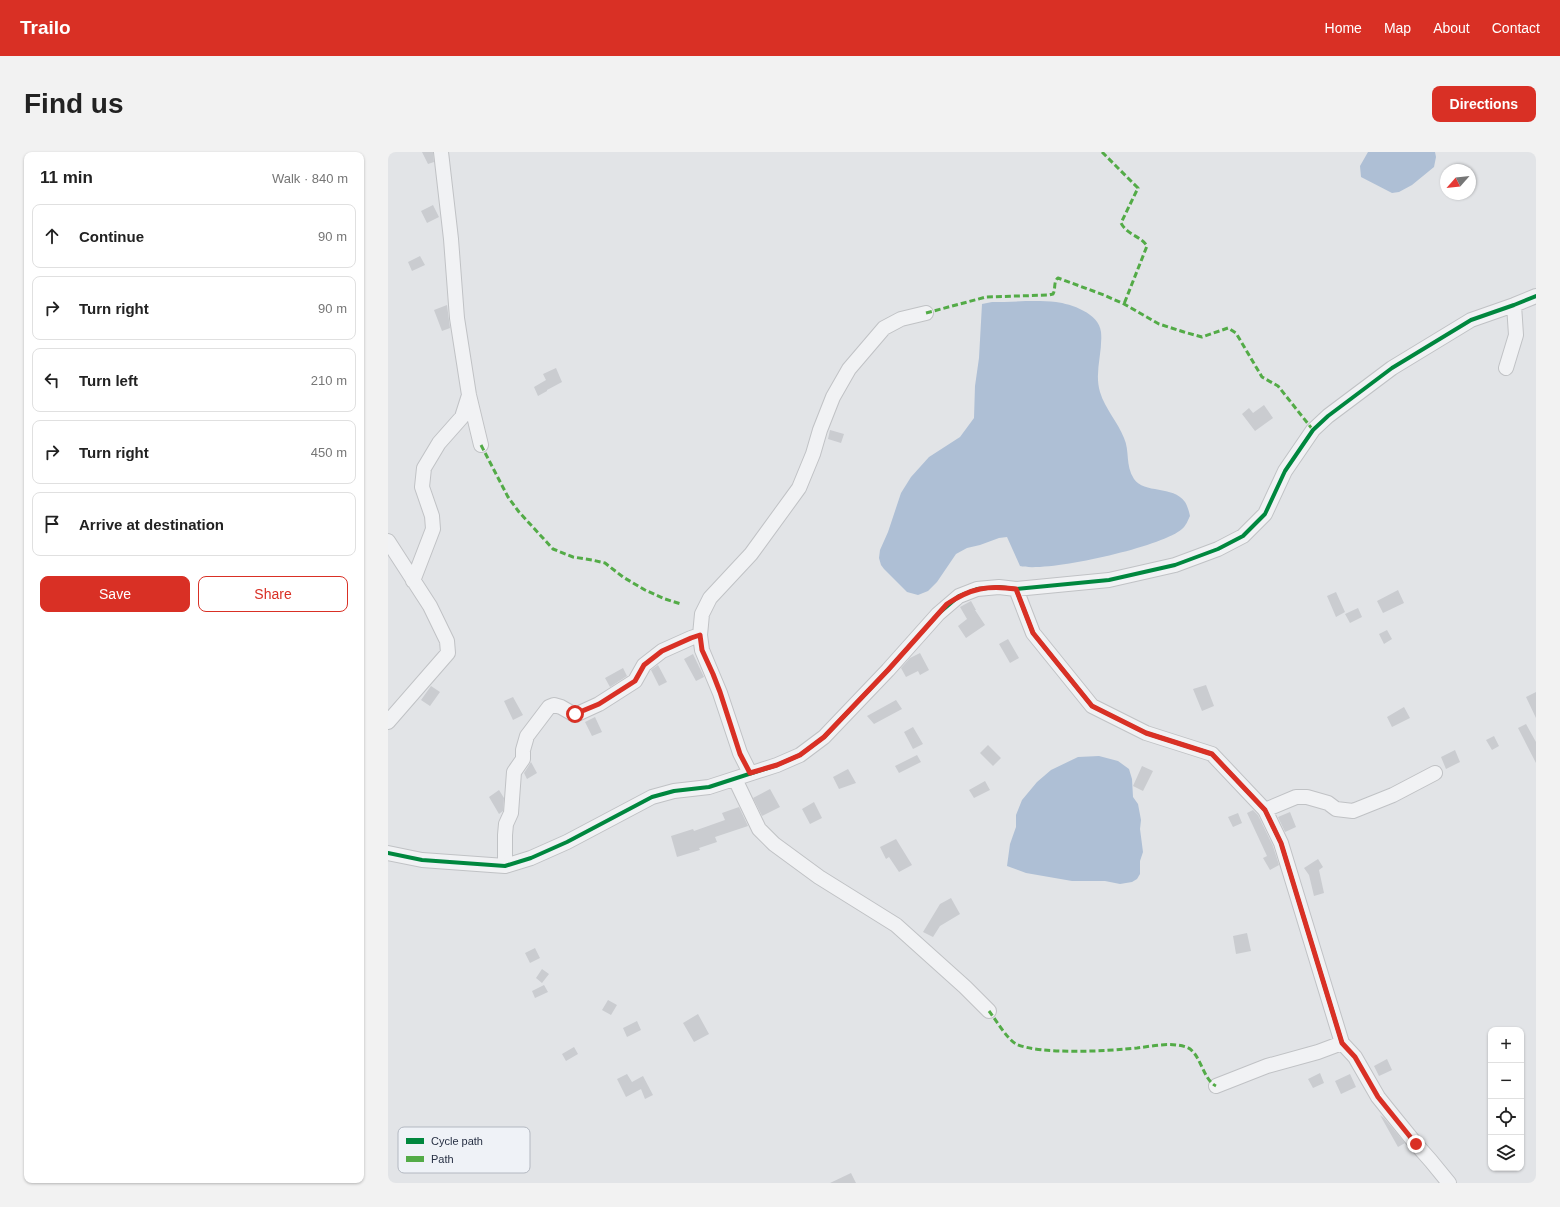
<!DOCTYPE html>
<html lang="en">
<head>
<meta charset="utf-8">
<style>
	:root { --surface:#fff; --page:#f2f2f2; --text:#222; --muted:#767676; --line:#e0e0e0; --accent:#d93025 }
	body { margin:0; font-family:Helvetica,sans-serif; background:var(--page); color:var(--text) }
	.controls { position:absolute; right:12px; bottom:12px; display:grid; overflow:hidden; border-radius:8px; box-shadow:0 1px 3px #0004 }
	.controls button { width:36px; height:36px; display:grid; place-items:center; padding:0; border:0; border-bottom:1px solid var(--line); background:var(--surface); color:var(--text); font:20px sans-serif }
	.compass { position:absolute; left:1052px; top:12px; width:36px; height:36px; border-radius:50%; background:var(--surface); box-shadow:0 1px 3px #0004; rotate:243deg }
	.stop { position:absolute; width:12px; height:12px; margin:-9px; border:3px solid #d93025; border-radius:50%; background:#fff }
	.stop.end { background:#d93025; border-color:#fff; box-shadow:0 1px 4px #0008 }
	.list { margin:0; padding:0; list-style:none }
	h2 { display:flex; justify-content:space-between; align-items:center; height:52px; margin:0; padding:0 16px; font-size:17px }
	h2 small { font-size:13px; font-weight:400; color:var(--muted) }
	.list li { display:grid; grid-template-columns:26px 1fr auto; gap:12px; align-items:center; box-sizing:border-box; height:64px; margin:0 8px 8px; padding:0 8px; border:1px solid var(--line); border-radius:8px }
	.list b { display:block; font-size:15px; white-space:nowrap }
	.list em { font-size:13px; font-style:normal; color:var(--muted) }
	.actions { display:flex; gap:8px; padding:12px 16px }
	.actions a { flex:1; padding:9px 0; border:1px solid var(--accent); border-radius:8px; text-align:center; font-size:14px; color:var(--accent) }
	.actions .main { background:var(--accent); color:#fff }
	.icon { flex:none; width:22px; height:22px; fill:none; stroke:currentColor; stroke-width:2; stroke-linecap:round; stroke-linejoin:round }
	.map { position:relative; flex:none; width:1148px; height:1031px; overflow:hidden; border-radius:8px }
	header { display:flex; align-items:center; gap:24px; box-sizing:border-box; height:56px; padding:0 20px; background:var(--accent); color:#fff }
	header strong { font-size:19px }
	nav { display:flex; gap:22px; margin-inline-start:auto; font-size:14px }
	.intro { display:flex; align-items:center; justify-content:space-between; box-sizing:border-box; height:96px; padding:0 24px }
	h1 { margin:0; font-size:28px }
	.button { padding:10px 18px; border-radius:8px; background:var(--accent); color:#fff; font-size:14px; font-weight:700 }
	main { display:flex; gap:24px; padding:0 24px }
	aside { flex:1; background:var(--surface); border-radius:8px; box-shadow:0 1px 3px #0004 }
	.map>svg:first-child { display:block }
</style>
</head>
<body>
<header>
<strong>Trailo</strong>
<nav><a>Home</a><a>Map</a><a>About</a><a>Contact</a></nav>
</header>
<div class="intro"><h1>Find us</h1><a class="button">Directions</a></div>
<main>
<aside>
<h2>11 min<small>Walk · 840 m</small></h2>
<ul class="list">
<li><svg class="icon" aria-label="ahead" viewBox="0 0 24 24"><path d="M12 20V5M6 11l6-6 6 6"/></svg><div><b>Continue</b></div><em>90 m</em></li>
<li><svg class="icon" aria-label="right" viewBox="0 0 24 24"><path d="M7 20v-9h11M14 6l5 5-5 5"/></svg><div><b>Turn right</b></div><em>90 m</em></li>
<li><svg class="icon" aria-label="left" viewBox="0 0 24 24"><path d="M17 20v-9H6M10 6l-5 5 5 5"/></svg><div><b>Turn left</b></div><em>210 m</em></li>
<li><svg class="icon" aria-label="right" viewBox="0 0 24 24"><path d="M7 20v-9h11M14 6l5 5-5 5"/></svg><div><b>Turn right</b></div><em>450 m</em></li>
<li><svg class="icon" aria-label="arrive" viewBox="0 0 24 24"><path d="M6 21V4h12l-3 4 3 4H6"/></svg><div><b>Arrive at destination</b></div></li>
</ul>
<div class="actions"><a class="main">Save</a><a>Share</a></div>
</aside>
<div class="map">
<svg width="1148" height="1031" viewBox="0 0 1148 1031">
	<rect width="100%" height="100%" fill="#e2e4e7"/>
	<path fill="#aebfd5" d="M980,0H1047L1048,5L1046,15L1024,33L1011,40L1004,41L973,25L972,14Z
		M604,150C624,150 648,148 668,150C683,152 711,161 713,180C715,200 706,220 712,240C717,257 730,270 736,286C742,299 737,313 746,327C756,342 785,333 797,350C799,353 801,359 802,364C800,368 798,374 794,377C774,395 658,421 632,414L619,385L611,386L592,393L579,396L568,402L549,430L540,439L530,443L519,440L496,417L493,413L491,406L492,398L500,380L513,341L523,325L541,305L572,285L586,266L587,234L591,206L594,152Z
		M711,604L730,609L741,617L744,627L745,645L750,652L753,668L752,677L755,700L752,709V722L749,727L744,730L732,732L717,729H684L638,721L619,714L622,692L628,675V663L634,648L649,630L663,618L690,605Z"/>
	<path fill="#caccd0" d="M34,0H45L46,10L40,12Z
		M45,53L51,65L39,71L33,59Z
		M32,104L37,113L24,119L20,110Z
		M59,153L62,176L54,179L46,158Z
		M168,216L174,230L159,238V239L150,244L146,235L158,228L155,222Z
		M876,253L885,266L867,279L854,262L861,256L865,261Z
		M442,278L456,282L453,291L440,287Z
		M1010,438L1016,451L995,461L989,449Z
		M948,440L957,460L948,465L939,444Z
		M583,449L588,458H587L597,473L578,486L570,474L579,467L572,455Z
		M970,456L974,465L962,471L957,462Z
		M999,478L1004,487L996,492L991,482Z
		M620,487L631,506L622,511L611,492Z
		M532,501L541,518L532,523L530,519L518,525L513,516L522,506Z
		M305,502L316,525L308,529L296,507Z
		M270,513L279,530L271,534L263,518Z
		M235,516L239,524L222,535L217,526Z
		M818,533L826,554L814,559L805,537Z
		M43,534L52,540L42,554L33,548Z
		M1148,540V566L1138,545Z
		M125,545L135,563L125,568L116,549Z
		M508,548L514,557L486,572L479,564Z
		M1016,555L1022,566L1004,575L999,565Z
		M207,565L214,580L204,584L197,570Z
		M1138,572L1148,590V611L1130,576Z
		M525,575L535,592L525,597L516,580Z
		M1106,584L1111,594L1104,598L1098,588Z
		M600,593L613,606L605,614L592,601Z
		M1067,598L1072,610L1058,617L1053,605Z
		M529,603L533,610L511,621L507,614Z
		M143,610L149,621L139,627L136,621Z
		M754,614L765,619L755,639L745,634Z
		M460,617L468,631L451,637L445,625Z
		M597,629L602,638L586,646L581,638Z
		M382,637L392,655L374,664L365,646Z
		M111,638L116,646L115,659L111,662L101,645Z
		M426,650L434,666L422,672L414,657Z
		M351,655L360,674L327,685L329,690L311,696L312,698L289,705L283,684L305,677L306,679L337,668L334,661Z
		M865,658L870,663L885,694L891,713L882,718L875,706L879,704L859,661Z
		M902,660L908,675L897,680L890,665Z
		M850,661L854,671L845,675L840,665Z
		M508,687L524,713L511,720L501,705L498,707L492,695Z
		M930,707L935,715L931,718L936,741L926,744L921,723L916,716Z
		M563,746L572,762L552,774L545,785L535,780L552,752Z
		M859,781L863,799L848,802L845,784Z
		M147,796L152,806L142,811L137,801Z
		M154,817L161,822L154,831L148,826Z
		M156,833L160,840L147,846L144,839Z
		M220,848L229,853L223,863L214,858Z
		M310,862L321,882L306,890L295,871Z
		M249,869L253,878L239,885L235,876Z
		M186,895L190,902L178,909L174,902Z
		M999,907L1004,918L991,924L986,914Z
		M932,921L936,931L925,936L920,927Z
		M239,922L244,930L255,924L265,943L257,947L253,937L238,945L229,927Z
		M962,922L968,935L953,942L947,929Z
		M992,963L996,966L1017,991L1010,995Z
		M463,1021L468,1031H442Z"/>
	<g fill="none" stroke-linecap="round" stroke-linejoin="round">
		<g stroke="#c0c2c5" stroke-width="16">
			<path id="minor" d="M53,0L63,87L69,166L81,243L93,293
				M1118,216L1128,183L1126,153
				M0,389L42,454L59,489L60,501L0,570
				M25,429L45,377L44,364L34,335L36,316L51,291L74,265L81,243
				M628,437L645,481L704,554L758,581L824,602L877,658L893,691L954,891
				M362,621L352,601L332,541L314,498L312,483L314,462L322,446L363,402L411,336L425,302L432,278L445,245L461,217L496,176L513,167L538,161
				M347,627L371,677L386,692L431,725L508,773L577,835L601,859
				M877,658L908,645H919L940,651L948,657L965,659L1005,643L1047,621
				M0,701L34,708L117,714L143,706L179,690L264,645L286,639L321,635L389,613L412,603L436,585L500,518L550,462L571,444L589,437L611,435L628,437L721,428L787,413L830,397L855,384L877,362L897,319L925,278L940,264L1004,216L1083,168L1126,153L1148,144
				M117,714V683L118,672L123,661L126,620L135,607V598L139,584L161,555L166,553L173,555L187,563L211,552L247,529L256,513L274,499L303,486L312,483
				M828,934L879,914L930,900L954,891L967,905L990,945L1002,960L1028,992L1043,1009L1061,1031"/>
		</g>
		<use href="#minor" stroke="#f1f2f4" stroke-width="14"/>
		<path stroke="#53ab47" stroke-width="3" stroke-dasharray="6 3" stroke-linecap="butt" d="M714,0L750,36L733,71C739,83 753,84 759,94L736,152
			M538,161L598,145L661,143L665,142C668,137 665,130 670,126L716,143L736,152L771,172L796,180L814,185L840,176L848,181L874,225L890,234L925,278
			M93,293L120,345L131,360L165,397L185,405L204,408L217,411L235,425L257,438L277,447L293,452
			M601,859C608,868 619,887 628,892C652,903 722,899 749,896C765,894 783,890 798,895C813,900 814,927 828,934"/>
		<g stroke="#eff2f7" stroke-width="6">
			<path id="cycleway" d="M628,437L645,481L704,554L758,581L824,602L877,658L893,691L954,891
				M0,701L34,708L117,714L143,706L179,690L264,645L286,639L321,635L389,613L412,603L436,585L500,518L550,462L571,444L589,437L611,435L628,437L721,428L787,413L830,397L855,384L877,362L897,319L925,278L940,264L1004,216L1083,168L1126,153L1148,144"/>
		</g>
		<use href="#cycleway" stroke="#00873e" stroke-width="4"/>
	</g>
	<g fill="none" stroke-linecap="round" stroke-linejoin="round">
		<path stroke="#d93025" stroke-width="5" d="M187,562L211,552L247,529L256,513L274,499L303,486L312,483L314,498L325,522L332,540L352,602L362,621L389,613L412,603L436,585L500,518L559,452C583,436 600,433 628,437L645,481L704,554L758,581L824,602L877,658L893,691L954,891L967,905L990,945L1028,992"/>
	</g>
	<rect x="10" y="975" width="132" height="46" rx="6" fill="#eff2f7" stroke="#b3b8c1" stroke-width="1"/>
	<rect x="18" y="986" width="18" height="6" fill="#00873e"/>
	<rect x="18" y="1004" width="18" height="6" fill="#53ab47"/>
	<g font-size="11" fill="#262f43">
		<text x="43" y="993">Cycle path</text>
		<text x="43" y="1011">Path</text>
	</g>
</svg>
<div class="controls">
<button>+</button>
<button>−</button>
<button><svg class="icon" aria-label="locate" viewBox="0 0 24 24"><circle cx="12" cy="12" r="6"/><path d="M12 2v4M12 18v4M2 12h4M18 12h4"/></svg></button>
<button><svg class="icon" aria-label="layers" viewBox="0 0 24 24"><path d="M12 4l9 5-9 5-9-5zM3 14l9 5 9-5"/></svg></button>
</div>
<svg class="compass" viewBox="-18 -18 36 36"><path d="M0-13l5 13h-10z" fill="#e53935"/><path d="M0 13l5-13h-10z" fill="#767676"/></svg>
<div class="stop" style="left:187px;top:562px"></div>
<div class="stop end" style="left:1028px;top:992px"></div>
</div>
</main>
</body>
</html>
